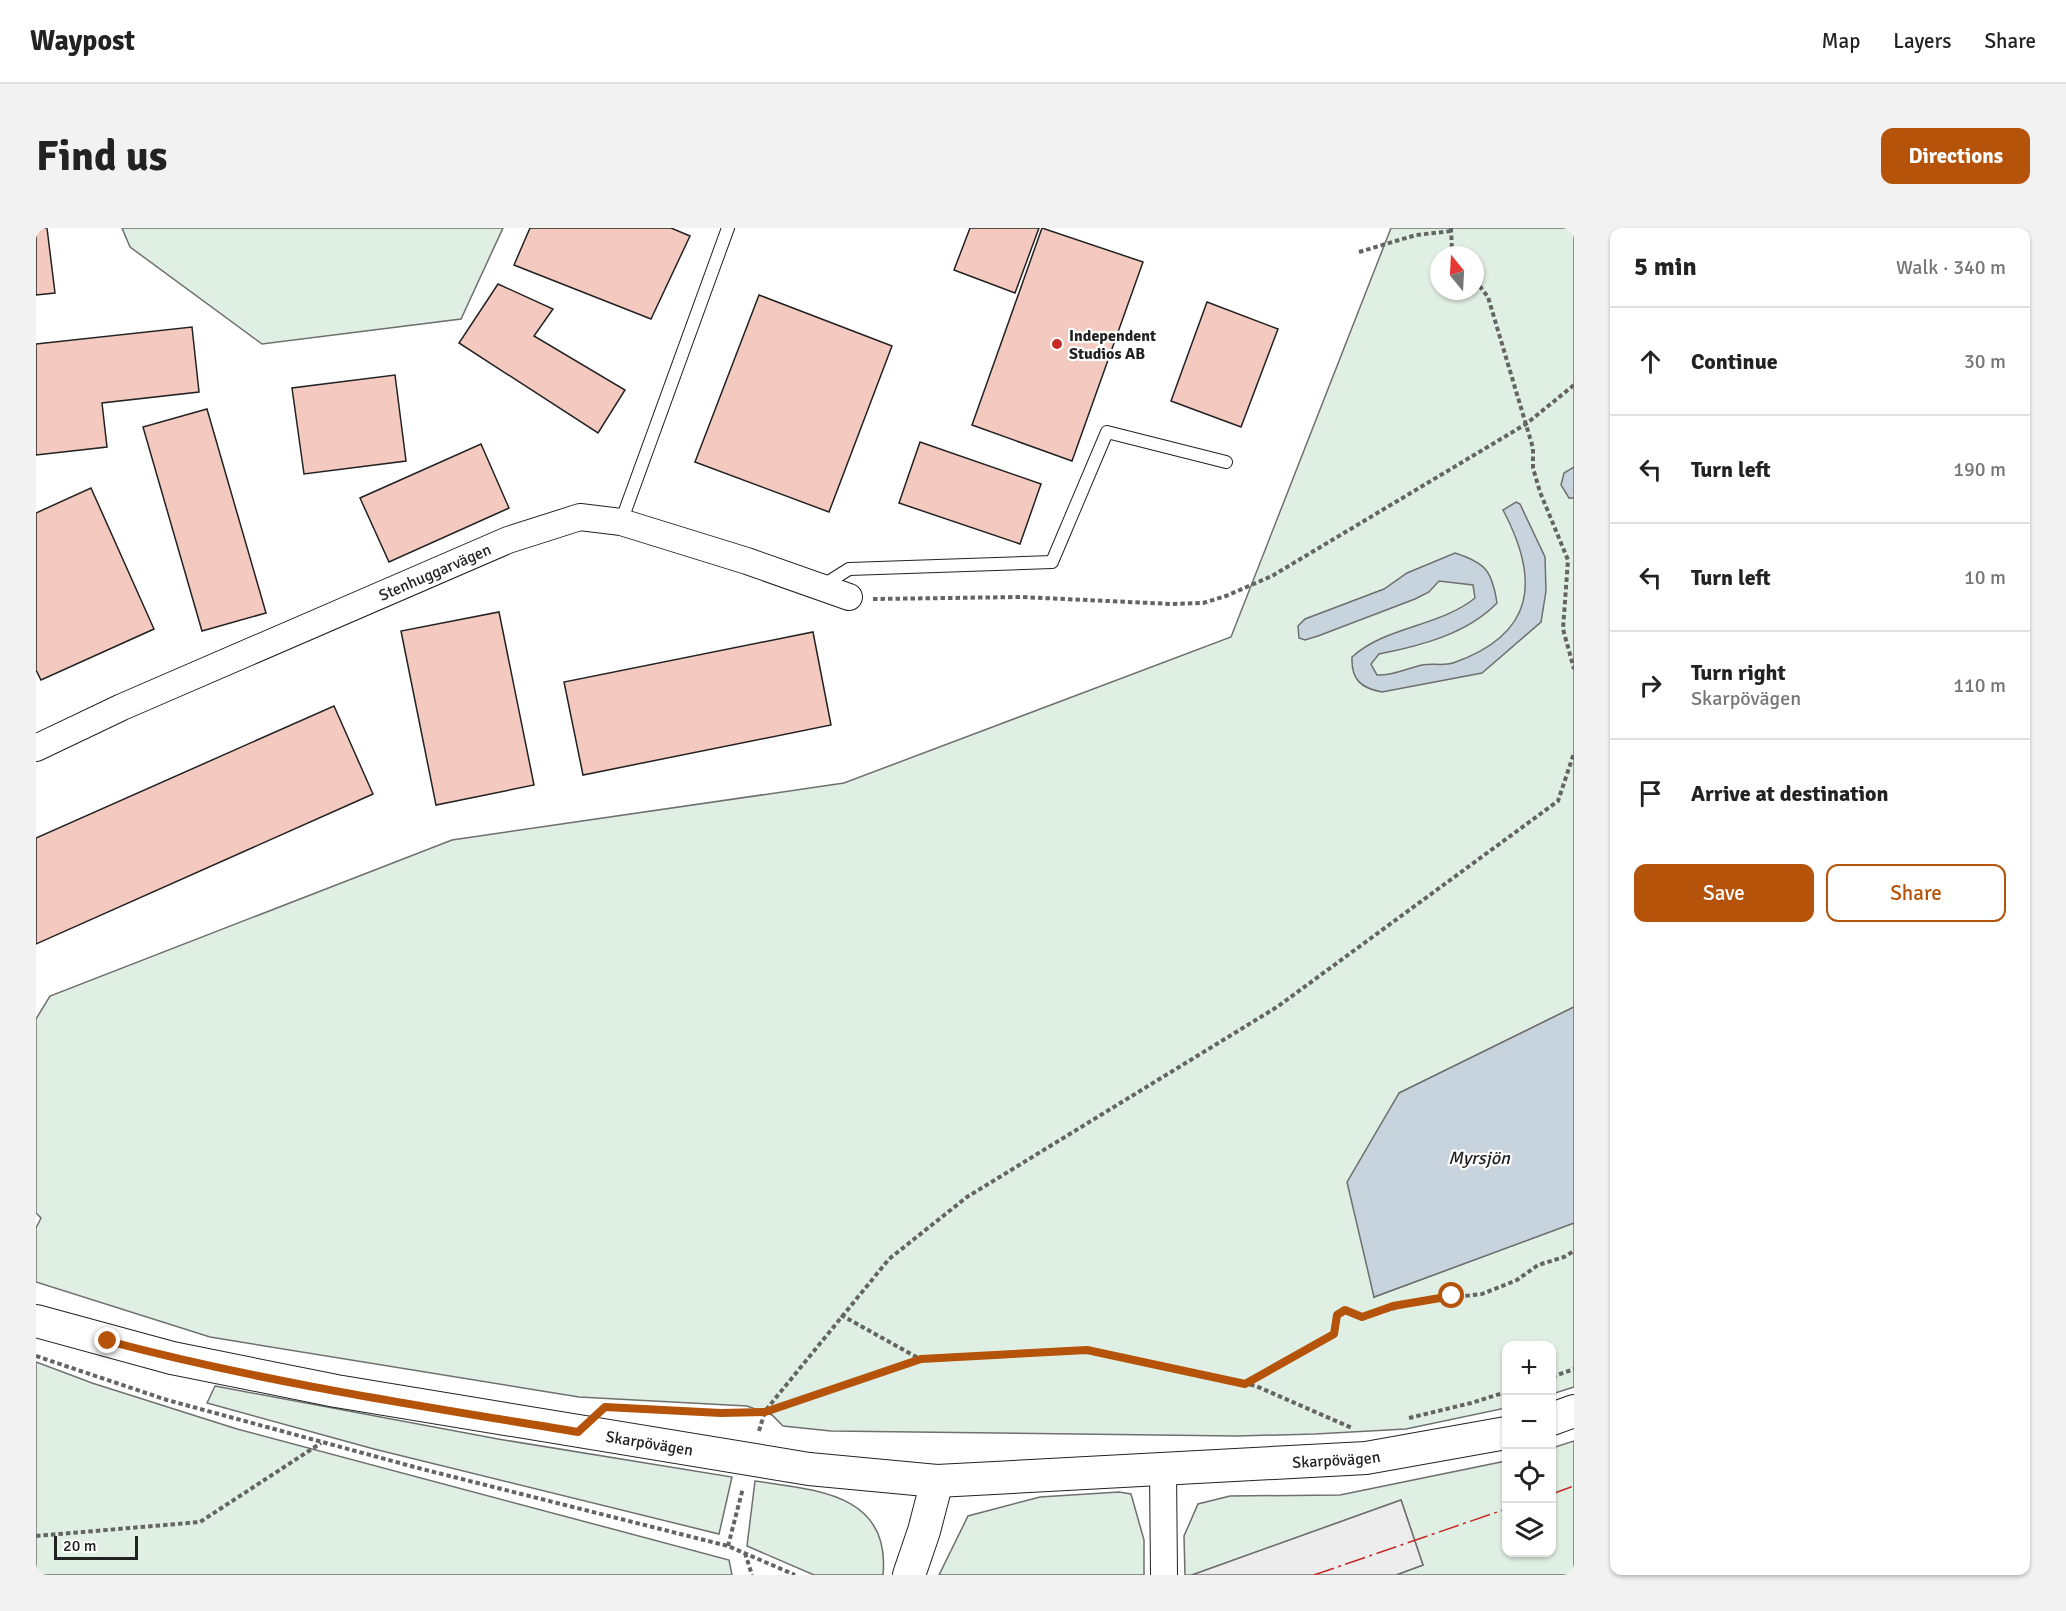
<!DOCTYPE html>
<html lang="en">
<head>
<meta charset="utf-8">
<style>
	:root { --surface:#fff; --page:#f2f2f2; --text:#222; --muted:#767676; --line:#e0e0e0; --accent:#b45309 }
	body { margin:0; font-family:Signika,sans-serif; background:var(--page); color:var(--text) }
	.controls { position:absolute; right:18px; bottom:18px; display:grid; overflow:hidden; border-radius:12px; box-shadow:0 2px 4px #0004 }
	.controls button { width:54px; height:54px; display:grid; place-items:center; padding:0; border:0; border-bottom:2px solid var(--line); background:var(--surface); color:var(--text); font:30px sans-serif }
	.compass { position:absolute; left:1394px; top:18px; width:54px; height:54px; border-radius:50%; background:var(--surface); box-shadow:0 2px 4px #0004; rotate:342deg }
	.scale { position:absolute; left:18px; bottom:15px; width:84px; box-sizing:border-box; padding-left:6px; border:3px solid #222; border-top:0; font-size:16px; line-height:21px; white-space:nowrap; color:#222; -webkit-text-stroke:4px #fff; paint-order:stroke }
	.stop { position:absolute; width:18px; height:18px; margin:-14px; border:4px solid #b45309; border-radius:50%; background:#fff }
	.stop.end { background:#b45309; border-color:#fff; box-shadow:0 2px 6px #0008 }
	.list { margin:0; padding:0; list-style:none }
	h2 { display:flex; justify-content:space-between; align-items:center; height:78px; margin:0; padding:0 24px; font-size:26px }
	h2 small { font-size:20px; font-weight:400; color:var(--muted) }
	.list li { display:grid; grid-template-columns:39px 1fr auto; gap:18px; align-items:center; box-sizing:border-box; height:108px; padding:0 24px; border-top:2px solid var(--line) }
	.list b { display:block; font-size:22px; white-space:nowrap }
	.list p { margin:0; font-size:20px; white-space:nowrap; color:var(--muted) }
	.list em { font-size:20px; font-style:normal; color:var(--muted) }
	.actions { display:flex; gap:12px; padding:18px 24px }
	.actions a { flex:1; padding:14px 0; border:2px solid var(--accent); border-radius:12px; text-align:center; font-size:21px; color:var(--accent) }
	.actions .main { background:var(--accent); color:#fff }
	.icon { flex:none; width:33px; height:33px; fill:none; stroke:currentColor; stroke-width:2; stroke-linecap:round; stroke-linejoin:round }
	.map { position:relative; flex:none; width:1538px; height:1347px; overflow:hidden; border-radius:12px }
	header { display:flex; align-items:center; gap:36px; box-sizing:border-box; height:84px; padding:0 30px; background:var(--surface); border-bottom:2px solid var(--line) }
	header strong { font-size:28px }
	nav { display:flex; gap:33px; margin-inline-start:auto; font-size:21px }
	.intro { display:flex; align-items:center; justify-content:space-between; box-sizing:border-box; height:144px; padding:0 36px }
	h1 { margin:0; font-size:42px }
	.button { padding:15px 27px; border-radius:12px; background:var(--accent); color:#fff; font-size:21px; font-weight:700 }
	main { display:flex; gap:36px; padding:0 36px }
	aside { flex:1; background:var(--surface); border-radius:12px; box-shadow:0 2px 4px #0004 }
	.map>svg:first-child { display:block }
</style>
</head>
<body>
<header>
<strong>Waypost</strong>
<nav><a>Map</a><a>Layers</a><a>Share</a></nav>
</header>
<div class="intro"><h1>Find us</h1><a class="button">Directions</a></div>
<main>
<div class="map">
<svg width="1538" height="1347" viewBox="0 0 1538 1347">
	<rect width="100%" height="100%" fill="#fff"/>
	<path fill="#e0efe3" stroke="#6f6f6f" stroke-width="1.5" fill-rule="evenodd" d="M86,0H467L425,91L226,116L94,19Z
		M1355,0H1538V779L1363,865L1338,1069L1538,995V1159L1516,1166V1118H1470V1180L1370,1201L1279,1206L1201,1208L795,1203L747,1198L736,1187L711,1178L543,1169L174,1109L0,1054V1000L5,990L0,985V791L14,768L416,612L808,555L1195,409ZM1403,27H1439V63H1403Z
		M0,1134L56,1155L201,1201L693,1332L696,1347H0Z
		M179,1158L462,1211L696,1249L683,1306L338,1221L171,1175Z
		M1538,1213V1347H1360L1387,1337L1365,1272L1156,1347H1149L1148,1308L1162,1276L1194,1268L1304,1267L1470,1233V1324H1516V1220Z
		M719,1253C779,1262 855,1265 847,1347H778L711,1318Z
		M1083,1264L1095,1266L1108,1312V1347H903L932,1288L1004,1269Z"/>
	<path fill="#ededed" stroke="#6f6f6f" stroke-width="1.5" d="M1365,1272L1387,1337L1360,1347H1156Z"/>
	<path fill="#c7d3dd" stroke="#6f6f6f" stroke-width="1.5" d="M1538,239V270H1533L1525,257L1528,245Z
		M1480,274L1484,276L1509,329L1510,363L1505,394L1446,445L1346,464C1325,460 1315,452 1316,429C1350,398 1403,399 1439,370L1437,357L1403,353L1393,364L1379,371L1282,408L1269,412L1263,410L1262,398L1269,391L1348,361L1371,345L1419,325C1450,335 1456,343 1461,375C1431,406 1384,418 1343,426L1335,436L1341,447C1357,448 1371,440 1386,437C1396,435 1408,438 1417,435C1500,406 1504,352 1467,282Z
		M1538,779V995L1338,1069L1311,954L1363,865Z"/>
	<path fill="#f3c9c0" stroke="#222" stroke-width="1.5" d="M0,0H11L19,65L0,67Z
		M494,0H635L654,8L615,91L478,37Z
		M934,0H1003L979,65L918,42Z
		M1006,0L1107,34L1036,233L936,197Z
		M462,56L517,81L498,108L589,162L562,205L423,115Z
		M723,67L856,118L793,284L659,234Z
		M1171,74L1242,101L1205,199L1135,173Z
		M156,99L163,164L66,175L71,219L0,227V116Z
		M359,147L370,233L268,246L256,160Z
		M171,181L230,385L166,403L107,199Z
		M884,214L1005,256L984,316L863,275Z
		M445,216L473,280L353,334L324,270Z
		M55,260L118,401L5,452L0,442V285Z
		M463,384L498,557L400,577L365,403Z
		M777,404L795,497L547,547L528,454Z
		M298,478L337,566L0,716V610Z"/>
	<g fill="none" stroke-linecap="round" stroke-linejoin="round">
		<g stroke="#222" stroke-width="14">
			<path id="service" d="M585,294L692,0
				M786,358L813,341L1016,334L1071,204L1190,234"/>
		</g>
		<g stroke="#222" stroke-width="28">
			<g id="minor">
				<path id="s1" d="M0,520L86,479L472,312L544,289L585,294L711,333L813,369"/>
				<path d="M1127,1240L1128,1347"/>
			</g>
		</g>
		<g stroke="#222" stroke-width="34">
			<g id="tertiary">
				<path id="s2" d="M0,1093L136,1130L300,1163L773,1241L901,1253L1330,1230L1470,1205"/>
				<path d="M1516,1191L1538,1183"/>
				<path d="M873,1347L888,1303L901,1253"/>
			</g>
		</g>
		<path stroke="#646464" stroke-width="4" stroke-dasharray="4.5 3" stroke-linecap="butt" d="M1415,0L1416,22L1420,27
			M1323,24L1380,7L1416,3
			M1439,52L1452,69L1497,220V240L1504,264L1532,332L1527,401L1538,441
			M837,371L985,369L1136,376L1167,375L1190,368L1236,348L1490,196L1538,157
			M805,1087L884,1131
			M0,1128L131,1172L386,1241L692,1318L759,1347
			M1516,1149L1538,1141
			M1209,1156L1298,1106L1301,1087L1309,1082L1326,1089L1384,1073L1446,1066L1481,1052L1502,1037L1528,1029L1538,1023
			M604,1181L685,1185L729,1183L885,1131L1051,1122L1220,1158L1316,1200
			M1373,1190L1435,1175L1470,1164
			M723,1203L729,1183L853,1031L931,969L1241,779L1522,573L1538,525
			M0,1308L164,1294L285,1215
			M692,1318L707,1260
			M709,1325L716,1347"/>
		<use href="#service" stroke="#fff" stroke-width="12"/>
		<use href="#minor" stroke="#fff" stroke-width="26"/>
		<use href="#tertiary" stroke="#fff" stroke-width="32"/>
		<path stroke="#c62828" stroke-width="1.5" stroke-dasharray="21 4.5 3 4.5" stroke-linecap="butt" d="M1516,1266L1538,1258
			M1278,1347L1470,1281"/>
	</g>
	<g fill="none" stroke-linecap="round" stroke-linejoin="round">
		<path stroke="#b45309" stroke-width="8" d="M72,1113C226,1154 385,1178 542,1204L569,1179L685,1185L729,1184L885,1131L1051,1122L1209,1156L1298,1106L1301,1087L1309,1082L1326,1089L1357,1078L1416,1068"/>
	</g>
	<circle fill="#c62828" stroke="#fff" stroke-width="2" cx="1021" cy="116" r="6"/>
	<g text-anchor="middle" stroke-width="4.5" stroke-linejoin="round" paint-order="stroke">
		<g font-size="16" font-weight="bold" fill="#222" stroke="#fff" text-anchor="start">
			<text x="1033" y="113">Independent<tspan x="1033" dy="18">Studios AB</tspan></text>
		</g>
		<g font-size="16" fill="#222" stroke="#fff">
			<text dy="6" stroke="none"><textPath href="#s1" startOffset="436">Stenhuggarvägen</textPath></text>
			<text dy="6" stroke="none"><textPath href="#s2" startOffset="626">Skarpövägen</textPath></text>
			<text dy="6" stroke="none"><textPath href="#s2" startOffset="1316">Skarpövägen</textPath></text>
		</g>
		<g font-size="18" font-style="italic" fill="#222" stroke="#fff">
			<text x="1443" y="936">Myrsjön</text>
		</g>
	</g>
</svg>
<div class="controls">
<button>+</button>
<button>−</button>
<button><svg class="icon" aria-label="locate" viewBox="0 0 24 24"><circle cx="12" cy="12" r="6"/><path d="M12 2v4M12 18v4M2 12h4M18 12h4"/></svg></button>
<button><svg class="icon" aria-label="layers" viewBox="0 0 24 24"><path d="M12 4l9 5-9 5-9-5zM3 14l9 5 9-5"/></svg></button>
</div>
<svg class="compass" viewBox="-18 -18 36 36"><path d="M0-13l5 13h-10z" fill="#e53935"/><path d="M0 13l5-13h-10z" fill="#767676"/></svg>
<div class="scale">20 m</div>
<div class="stop" style="left:1416px;top:1068px"></div>
<div class="stop end" style="left:72px;top:1113px"></div>
</div>
<aside>
<h2>5 min<small>Walk · 340 m</small></h2>
<ul class="list">
<li><svg class="icon" aria-label="ahead" viewBox="0 0 24 24"><path d="M12 20V5M6 11l6-6 6 6"/></svg><div><b>Continue</b></div><em>30 m</em></li>
<li><svg class="icon" aria-label="left" viewBox="0 0 24 24"><path d="M17 20v-9H6M10 6l-5 5 5 5"/></svg><div><b>Turn left</b></div><em>190 m</em></li>
<li><svg class="icon" aria-label="left" viewBox="0 0 24 24"><path d="M17 20v-9H6M10 6l-5 5 5 5"/></svg><div><b>Turn left</b></div><em>10 m</em></li>
<li><svg class="icon" aria-label="right" viewBox="0 0 24 24"><path d="M7 20v-9h11M14 6l5 5-5 5"/></svg><div><b>Turn right</b><p>Skarpövägen</p></div><em>110 m</em></li>
<li><svg class="icon" aria-label="arrive" viewBox="0 0 24 24"><path d="M6 21V4h12l-3 4 3 4H6"/></svg><div><b>Arrive at destination</b></div></li>
</ul>
<div class="actions"><a class="main">Save</a><a>Share</a></div>
</aside>
</main>
</body>
</html>
